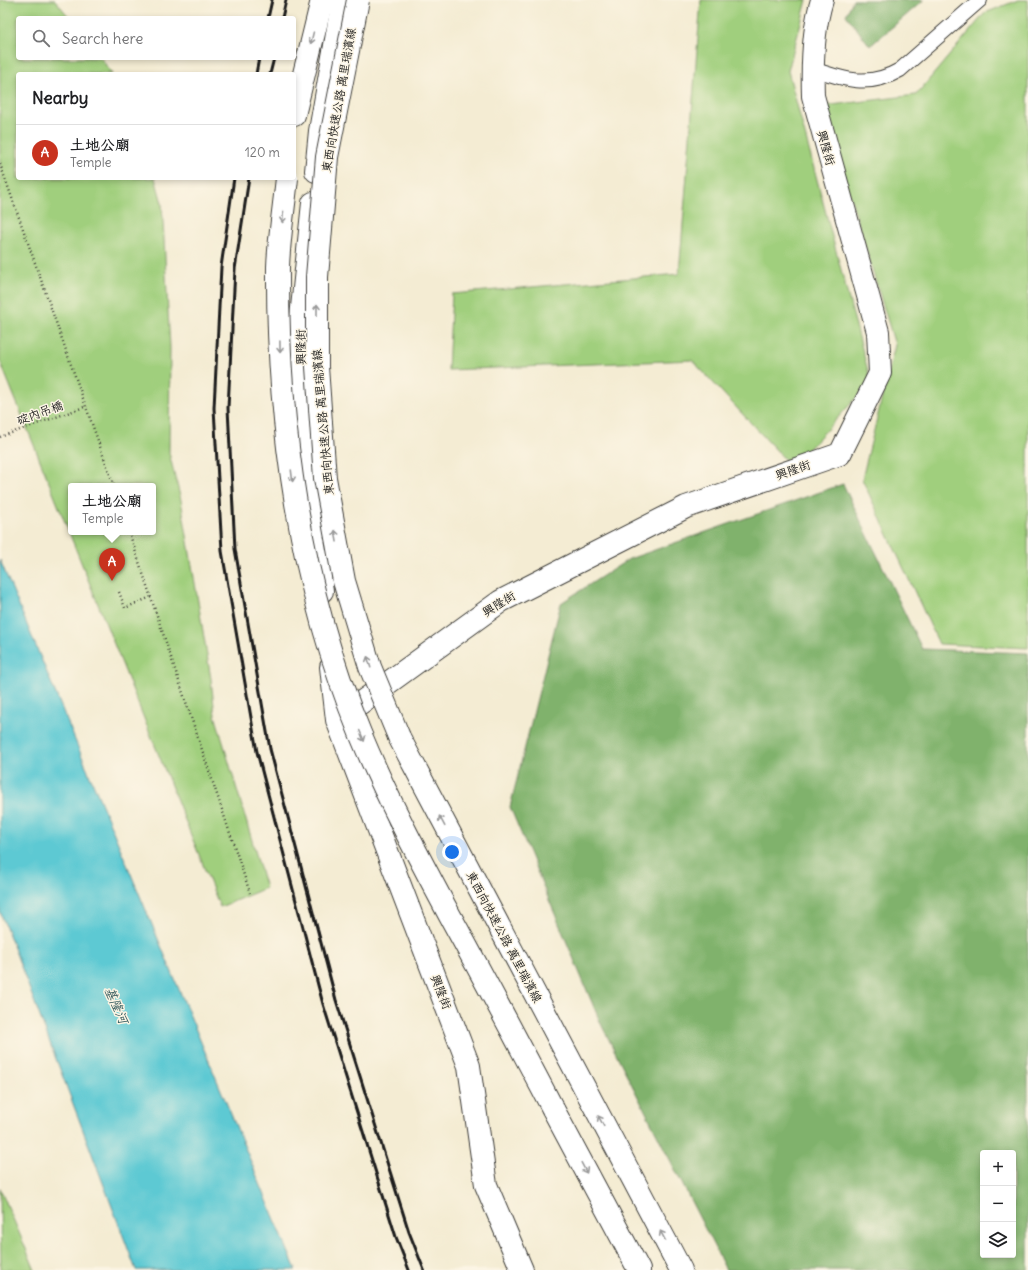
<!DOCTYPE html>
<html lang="en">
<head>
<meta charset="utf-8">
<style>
	:root { --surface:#fff; --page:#f6f6f6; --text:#202124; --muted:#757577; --line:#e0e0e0; --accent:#c8321e }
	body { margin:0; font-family:Delius,"LXGW WenKai TC",sans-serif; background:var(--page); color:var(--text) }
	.controls { position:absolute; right:12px; bottom:12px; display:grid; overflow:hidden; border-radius:4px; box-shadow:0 2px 6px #0003 }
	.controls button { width:36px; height:36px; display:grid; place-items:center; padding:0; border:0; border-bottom:1px solid var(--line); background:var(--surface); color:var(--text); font:20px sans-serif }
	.you { position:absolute; left:452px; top:852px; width:14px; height:14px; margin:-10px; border:3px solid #fff; border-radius:50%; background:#1a73e8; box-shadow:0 0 0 6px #1a73e833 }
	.badge { display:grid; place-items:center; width:26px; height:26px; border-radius:50%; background:var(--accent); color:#fff; font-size:13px; font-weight:700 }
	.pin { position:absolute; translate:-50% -33px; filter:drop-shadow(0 1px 2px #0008) }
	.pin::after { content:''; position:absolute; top:21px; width:14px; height:12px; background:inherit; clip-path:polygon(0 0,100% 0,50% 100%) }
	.popup { position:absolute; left:68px; top:483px; width:88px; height:52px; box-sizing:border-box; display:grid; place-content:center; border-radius:4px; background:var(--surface); filter:drop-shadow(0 1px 3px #0005); font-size:13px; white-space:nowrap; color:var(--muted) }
	.popup b { font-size:15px; color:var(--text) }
	.popup::after { content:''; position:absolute; left:50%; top:100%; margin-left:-8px; border:8px solid transparent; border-top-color:var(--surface) }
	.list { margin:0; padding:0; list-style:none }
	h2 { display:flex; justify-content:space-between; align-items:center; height:52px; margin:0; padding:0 16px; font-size:17px }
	h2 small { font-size:13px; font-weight:400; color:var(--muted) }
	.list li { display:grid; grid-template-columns:26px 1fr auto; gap:12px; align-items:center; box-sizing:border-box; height:56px; padding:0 16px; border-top:1px solid var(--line) }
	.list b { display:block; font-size:15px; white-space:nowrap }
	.list p { margin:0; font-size:13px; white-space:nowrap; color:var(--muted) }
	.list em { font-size:13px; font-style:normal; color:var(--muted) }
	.icon { flex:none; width:22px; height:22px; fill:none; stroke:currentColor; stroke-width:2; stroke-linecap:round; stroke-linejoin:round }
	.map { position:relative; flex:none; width:1028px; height:1270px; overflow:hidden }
	.search { position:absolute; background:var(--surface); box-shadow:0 2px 6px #0003; left:16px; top:16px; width:280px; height:44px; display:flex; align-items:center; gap:10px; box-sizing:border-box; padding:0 14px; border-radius:4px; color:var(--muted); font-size:15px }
	.panel { position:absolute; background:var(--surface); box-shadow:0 2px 6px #0003; left:16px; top:72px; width:280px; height:108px; border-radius:4px }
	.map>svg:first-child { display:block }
</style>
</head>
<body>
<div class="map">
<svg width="1028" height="1270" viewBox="0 0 1028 1270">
	<rect width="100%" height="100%" fill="#fcf5e5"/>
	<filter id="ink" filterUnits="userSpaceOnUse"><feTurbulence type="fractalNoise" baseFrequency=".025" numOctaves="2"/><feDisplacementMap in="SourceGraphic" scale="8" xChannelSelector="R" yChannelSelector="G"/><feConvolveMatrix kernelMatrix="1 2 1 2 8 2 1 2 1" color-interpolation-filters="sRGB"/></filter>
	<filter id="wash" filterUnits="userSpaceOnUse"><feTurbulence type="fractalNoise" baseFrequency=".012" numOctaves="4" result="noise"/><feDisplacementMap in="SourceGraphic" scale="16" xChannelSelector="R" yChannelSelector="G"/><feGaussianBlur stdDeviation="0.9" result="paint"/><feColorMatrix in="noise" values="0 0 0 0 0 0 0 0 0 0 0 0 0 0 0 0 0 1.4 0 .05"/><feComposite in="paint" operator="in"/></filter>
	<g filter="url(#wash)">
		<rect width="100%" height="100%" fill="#f4ecd3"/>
		<path fill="#a0cf7d" stroke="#5e764c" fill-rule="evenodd" d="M0,0H55L70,18H18V58H101L112,74H18V178H155L162,203L170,347L169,453L181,500L211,679L215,715L266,888L220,907L0,361ZM71,486H153V532H71Z
			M701,0H807L788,71L871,382L792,467L692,360L448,370L452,294L679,274Z
			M1018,0H1028V648L939,644L862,479L895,345L823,106L916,95L985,13Z
			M0,1188L35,1270H1Z"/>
		<path fill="#80b26c" stroke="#4e6744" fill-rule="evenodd" d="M853,0H924L870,46L846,15Z
			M843,484L922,649L1028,653V1270H726L601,1024L510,807L561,603L629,559ZM983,1153H1013V1255H983Z"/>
		<path fill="#5dc9d3" stroke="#3c7278" d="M0,560L296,1270H136L0,911Z"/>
	</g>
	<g filter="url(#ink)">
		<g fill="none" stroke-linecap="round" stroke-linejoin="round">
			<g stroke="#3c3b37" stroke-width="16">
				<path id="service" d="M813,69C845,80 869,88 900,70L980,0"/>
			</g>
			<g stroke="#3c3b37" stroke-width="24">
				<path id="minor" d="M316,171L320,131L343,0
					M313,203L300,327L304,434L322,591
					M331,667L337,720L469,1066L486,1185L522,1270
					M337,720L501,601L686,507L840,454L880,373L878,332L813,96C812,65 813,29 822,0"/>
			</g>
			<g stroke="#3c3b37" stroke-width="24">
				<path id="trunk" d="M294,115L322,0
					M399,737L681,1270
					M553,1109L639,1270"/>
			</g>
			<path stroke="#3c3b37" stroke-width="2.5" stroke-dasharray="1 3" stroke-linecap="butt" d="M0,164L114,486
				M0,437L87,406
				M129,532L250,893
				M119,592L125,608L151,597"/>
			<use href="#service" stroke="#fff" stroke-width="14"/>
			<use href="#minor" stroke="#fff" stroke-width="22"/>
			<use href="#trunk" stroke="#fff" stroke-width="22"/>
			<path stroke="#1c1c1c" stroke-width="3" d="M268,18L272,0
				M282,18L286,0
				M256,74L259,58
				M270,74L274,58
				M234,178L221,267L214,408L222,551L257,752L323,1004L396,1237L409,1270
				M249,178L235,269L228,408L235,549L270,749L336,1000L409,1232L424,1270"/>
			<g stroke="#3c3b37" stroke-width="24" stroke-linecap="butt">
				<path id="trunk-bridge" d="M358,0L327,157L317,277V367L325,478L344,581L370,667L399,737
					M287,178C284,207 279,238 278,267C277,423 300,588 360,733C386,796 418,856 450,916C485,980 519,1044 553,1109"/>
			</g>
			<use href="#trunk-bridge" stroke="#fff" stroke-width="22"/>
		</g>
		<defs><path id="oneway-shaft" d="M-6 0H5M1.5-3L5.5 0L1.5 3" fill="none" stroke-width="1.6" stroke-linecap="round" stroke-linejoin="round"/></defs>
		<g stroke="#999">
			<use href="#oneway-shaft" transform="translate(312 38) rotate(104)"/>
			<use href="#oneway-shaft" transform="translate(283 217) rotate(95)"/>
			<use href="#oneway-shaft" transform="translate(317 310) rotate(-90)"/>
			<use href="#oneway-shaft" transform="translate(280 347) rotate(89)"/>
			<use href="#oneway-shaft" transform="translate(292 476) rotate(83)"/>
			<use href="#oneway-shaft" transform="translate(336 536) rotate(-100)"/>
			<use href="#oneway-shaft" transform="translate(369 662) rotate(-107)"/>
			<use href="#oneway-shaft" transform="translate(362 736) rotate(67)"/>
			<use href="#oneway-shaft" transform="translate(442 821) rotate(-118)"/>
			<use href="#oneway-shaft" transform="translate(601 1121) rotate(-118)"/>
			<use href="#oneway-shaft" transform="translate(584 1168) rotate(62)"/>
			<use href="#oneway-shaft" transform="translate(663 1236) rotate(-118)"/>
		</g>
	</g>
	<g text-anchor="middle" stroke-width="3" stroke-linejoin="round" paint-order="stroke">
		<g font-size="12" fill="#1c1c1c" stroke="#fcf5e5">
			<text transform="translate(339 100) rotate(-80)" y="4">東西向快速公路 萬里瑞濱線</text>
			<text transform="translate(826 148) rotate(74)" y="4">興隆街</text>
			<text transform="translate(301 347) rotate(-91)" y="4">興隆街</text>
			<text transform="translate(40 413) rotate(-20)" y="4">碇內吊橋</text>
			<text transform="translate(323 422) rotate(-95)" y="4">東西向快速公路 萬里瑞濱線</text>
			<text transform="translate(793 470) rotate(-19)" y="4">興隆街</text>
			<text transform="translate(499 604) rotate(-32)" y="4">興隆街</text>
			<text transform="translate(504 937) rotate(62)" y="4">東西向快速公路 萬里瑞濱線</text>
			<text transform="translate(441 992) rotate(69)" y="4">興隆街</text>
		</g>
		<g font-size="13" font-style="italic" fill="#33595c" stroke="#fcf5e5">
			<text transform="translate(117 1005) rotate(66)" y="5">基隆河</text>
		</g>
	</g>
</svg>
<div class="controls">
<button>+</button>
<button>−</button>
<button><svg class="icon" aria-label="layers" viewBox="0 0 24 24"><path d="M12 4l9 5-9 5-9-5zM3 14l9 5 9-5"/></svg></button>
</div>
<div class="you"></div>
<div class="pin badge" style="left:112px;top:581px">A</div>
<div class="popup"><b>土地公廟</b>Temple</div>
<div class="search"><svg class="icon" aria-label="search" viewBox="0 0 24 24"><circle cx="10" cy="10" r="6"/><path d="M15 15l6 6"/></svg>Search here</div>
<section class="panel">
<h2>Nearby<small></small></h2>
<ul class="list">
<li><span class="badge">A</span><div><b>土地公廟</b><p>Temple</p></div><em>120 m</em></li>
</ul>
</section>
</div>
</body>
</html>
